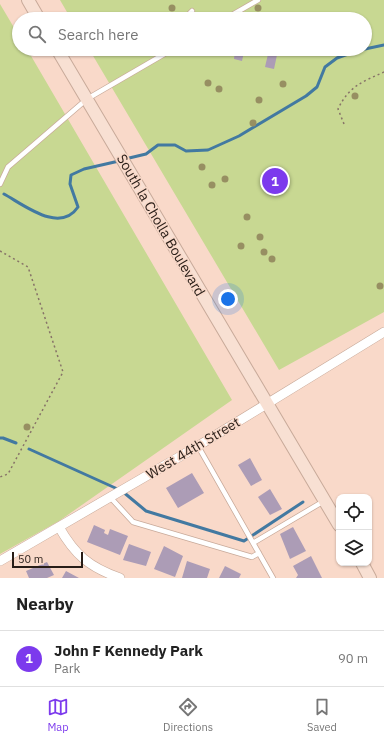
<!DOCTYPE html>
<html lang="en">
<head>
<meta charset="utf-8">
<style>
	:root { --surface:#fff; --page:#f6f6f6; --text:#222; --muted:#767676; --line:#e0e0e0; --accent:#7c3aed }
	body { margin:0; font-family:"IBM Plex Sans",sans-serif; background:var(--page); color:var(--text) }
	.controls { position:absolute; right:12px; bottom:12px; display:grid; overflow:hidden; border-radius:8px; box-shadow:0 1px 3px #0004 }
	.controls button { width:36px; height:36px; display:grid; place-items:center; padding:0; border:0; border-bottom:1px solid var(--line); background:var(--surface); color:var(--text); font:20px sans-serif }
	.scale { position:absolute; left:12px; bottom:10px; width:71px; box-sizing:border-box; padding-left:4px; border:2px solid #281d17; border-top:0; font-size:11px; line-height:14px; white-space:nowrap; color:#281d17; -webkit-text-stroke:3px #f9d9c9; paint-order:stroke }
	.you { position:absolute; left:228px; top:299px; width:14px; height:14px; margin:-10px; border:3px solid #fff; border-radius:50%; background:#1a73e8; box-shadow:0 0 0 6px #1a73e833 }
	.badge { display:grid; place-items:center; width:26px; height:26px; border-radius:50%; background:var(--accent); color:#fff; font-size:13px; font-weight:700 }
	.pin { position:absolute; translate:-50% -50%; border:2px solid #fff; box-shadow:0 1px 4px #0006 }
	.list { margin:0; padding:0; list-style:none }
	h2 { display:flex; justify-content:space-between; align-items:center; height:52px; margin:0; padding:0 16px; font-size:17px }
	h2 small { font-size:13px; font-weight:400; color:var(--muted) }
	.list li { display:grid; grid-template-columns:26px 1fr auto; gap:12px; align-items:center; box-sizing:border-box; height:56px; padding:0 16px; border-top:1px solid var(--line) }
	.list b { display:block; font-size:15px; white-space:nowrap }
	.list p { margin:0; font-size:13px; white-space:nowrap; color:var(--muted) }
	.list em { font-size:13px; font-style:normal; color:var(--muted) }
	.icon { flex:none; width:22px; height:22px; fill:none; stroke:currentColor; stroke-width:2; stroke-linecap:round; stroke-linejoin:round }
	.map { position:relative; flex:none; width:384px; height:578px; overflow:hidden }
	.search { position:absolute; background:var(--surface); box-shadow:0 1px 3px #0004; left:12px; right:12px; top:12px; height:44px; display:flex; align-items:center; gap:10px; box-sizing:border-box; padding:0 14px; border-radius:22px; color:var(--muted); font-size:15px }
	.sheet { height:108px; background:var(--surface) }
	nav { display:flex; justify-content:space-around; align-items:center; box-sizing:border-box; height:56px; border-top:1px solid var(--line); background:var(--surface); font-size:11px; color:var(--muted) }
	nav a { display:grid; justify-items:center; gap:2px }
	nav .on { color:var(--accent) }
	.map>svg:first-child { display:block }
</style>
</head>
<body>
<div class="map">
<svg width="384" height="578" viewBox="0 0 384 578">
	<rect width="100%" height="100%" fill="#f9d9c9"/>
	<path fill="#c8d892" d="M60,0H384V312L279,370L89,49H365V19H71Z
		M0,4L19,36V49H27L232,400L59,521L0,554Z"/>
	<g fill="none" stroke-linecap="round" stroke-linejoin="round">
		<path stroke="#4279a1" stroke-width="3" d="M187,49L195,52
			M365,49L384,45
			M125,159L146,154L158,145H175L186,151L208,150L239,136L306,96L317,87L325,67L337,58L362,49
			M4,194C24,205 60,234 78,207L70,184L71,175L84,169L119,161
			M0,438H3L16,443
			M29,449L122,491L146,511L244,541L303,502"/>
	</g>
	<path fill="#ac9cb6" d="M235,50L244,52L242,61L234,59Z
		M268,54L277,55L274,69L265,67Z
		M250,458L262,480L251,486L238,465Z
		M192,473L204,493L178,508L166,488Z
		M270,489L282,509L270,515L258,497Z
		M94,525L105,530L104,533L108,535L110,529L128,536L120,555L87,542Z
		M293,527L306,551L290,559L280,534Z
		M129,544L151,552L146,566L123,560Z
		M164,546L183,556L175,577L154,569Z
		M311,556L322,578H296L298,575L293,566Z
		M187,561L210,569L207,578H182Z
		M47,562L54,575L47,578H29L26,571Z
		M225,566L241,574L239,578H219Z
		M66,571L79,578H62Z"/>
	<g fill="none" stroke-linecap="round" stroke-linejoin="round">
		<g stroke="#c8aa9a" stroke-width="6">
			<path id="lane" d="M184,19L192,11
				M225,19L258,0
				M0,184L8,167L87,99L173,49
				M198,446L273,578
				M110,497L133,522L252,557L259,553
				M253,543L324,501"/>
		</g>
		<g stroke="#c8aa9a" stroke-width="10">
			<path id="street" d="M59,527C75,555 89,567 120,578
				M0,561L198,446L384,332"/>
		</g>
		<g stroke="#c8aa9a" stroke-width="14">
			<path id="secondary" d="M28,0L39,19
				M57,49L339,525
				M362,563L370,578"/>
		</g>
		<path stroke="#877368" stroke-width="1.5" stroke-dasharray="2 3" stroke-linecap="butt" d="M344,124L338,109C349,86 362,82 384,72
			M0,251L28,267L63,372L8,474L0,477"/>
		<use href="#lane" stroke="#fff" stroke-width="4.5"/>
		<use href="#street" stroke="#fff" stroke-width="9"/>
		<use href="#secondary" stroke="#f8e0d3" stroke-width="12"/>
	</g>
	<g fill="#978f62">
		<circle cx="172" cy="8" r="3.5"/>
		<circle cx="258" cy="8" r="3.5"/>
		<circle cx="208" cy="83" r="3.5"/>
		<circle cx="283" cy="84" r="3.5"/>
		<circle cx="219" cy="89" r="3.5"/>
		<circle cx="355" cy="96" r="3.5"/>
		<circle cx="259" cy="100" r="3.5"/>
		<circle cx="253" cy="123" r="3.5"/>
		<circle cx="202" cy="167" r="3.5"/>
		<circle cx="225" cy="179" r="3.5"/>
		<circle cx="212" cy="185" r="3.5"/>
		<circle cx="247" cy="217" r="3.5"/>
		<circle cx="260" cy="237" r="3.5"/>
		<circle cx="241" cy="246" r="3.5"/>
		<circle cx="264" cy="252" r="3.5"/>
		<circle cx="272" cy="259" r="3.5"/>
		<circle cx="380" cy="286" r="3.5"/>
		<circle cx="27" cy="427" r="3.5"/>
	</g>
	<g text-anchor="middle" stroke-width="3" stroke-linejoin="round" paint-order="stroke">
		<g font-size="14" fill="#281d17" stroke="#f9d9c9">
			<text transform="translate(161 225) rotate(60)" y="5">South la Cholla Boulevard</text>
			<text transform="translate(193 448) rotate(-31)" y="5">West 44th Street</text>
		</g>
	</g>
</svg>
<div class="controls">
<button><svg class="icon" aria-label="locate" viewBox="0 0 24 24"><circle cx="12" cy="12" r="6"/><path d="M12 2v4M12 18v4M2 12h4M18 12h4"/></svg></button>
<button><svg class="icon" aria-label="layers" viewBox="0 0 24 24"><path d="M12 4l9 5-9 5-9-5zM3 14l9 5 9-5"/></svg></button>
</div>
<div class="scale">50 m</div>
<div class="you"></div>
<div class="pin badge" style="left:275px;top:181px">1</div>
<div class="search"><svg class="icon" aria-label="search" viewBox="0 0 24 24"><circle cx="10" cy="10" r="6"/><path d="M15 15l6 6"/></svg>Search here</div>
</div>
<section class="sheet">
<h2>Nearby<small></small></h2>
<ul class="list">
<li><span class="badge">1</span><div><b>John F Kennedy Park</b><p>Park</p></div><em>90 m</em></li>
</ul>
</section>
<nav>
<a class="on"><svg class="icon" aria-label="map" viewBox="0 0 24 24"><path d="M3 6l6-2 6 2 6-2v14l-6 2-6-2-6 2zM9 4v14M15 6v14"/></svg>Map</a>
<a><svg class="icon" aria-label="directions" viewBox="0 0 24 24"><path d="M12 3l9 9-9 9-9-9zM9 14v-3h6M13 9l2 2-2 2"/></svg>Directions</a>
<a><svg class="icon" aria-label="saved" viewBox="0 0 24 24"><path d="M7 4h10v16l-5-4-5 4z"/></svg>Saved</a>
</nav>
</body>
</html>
